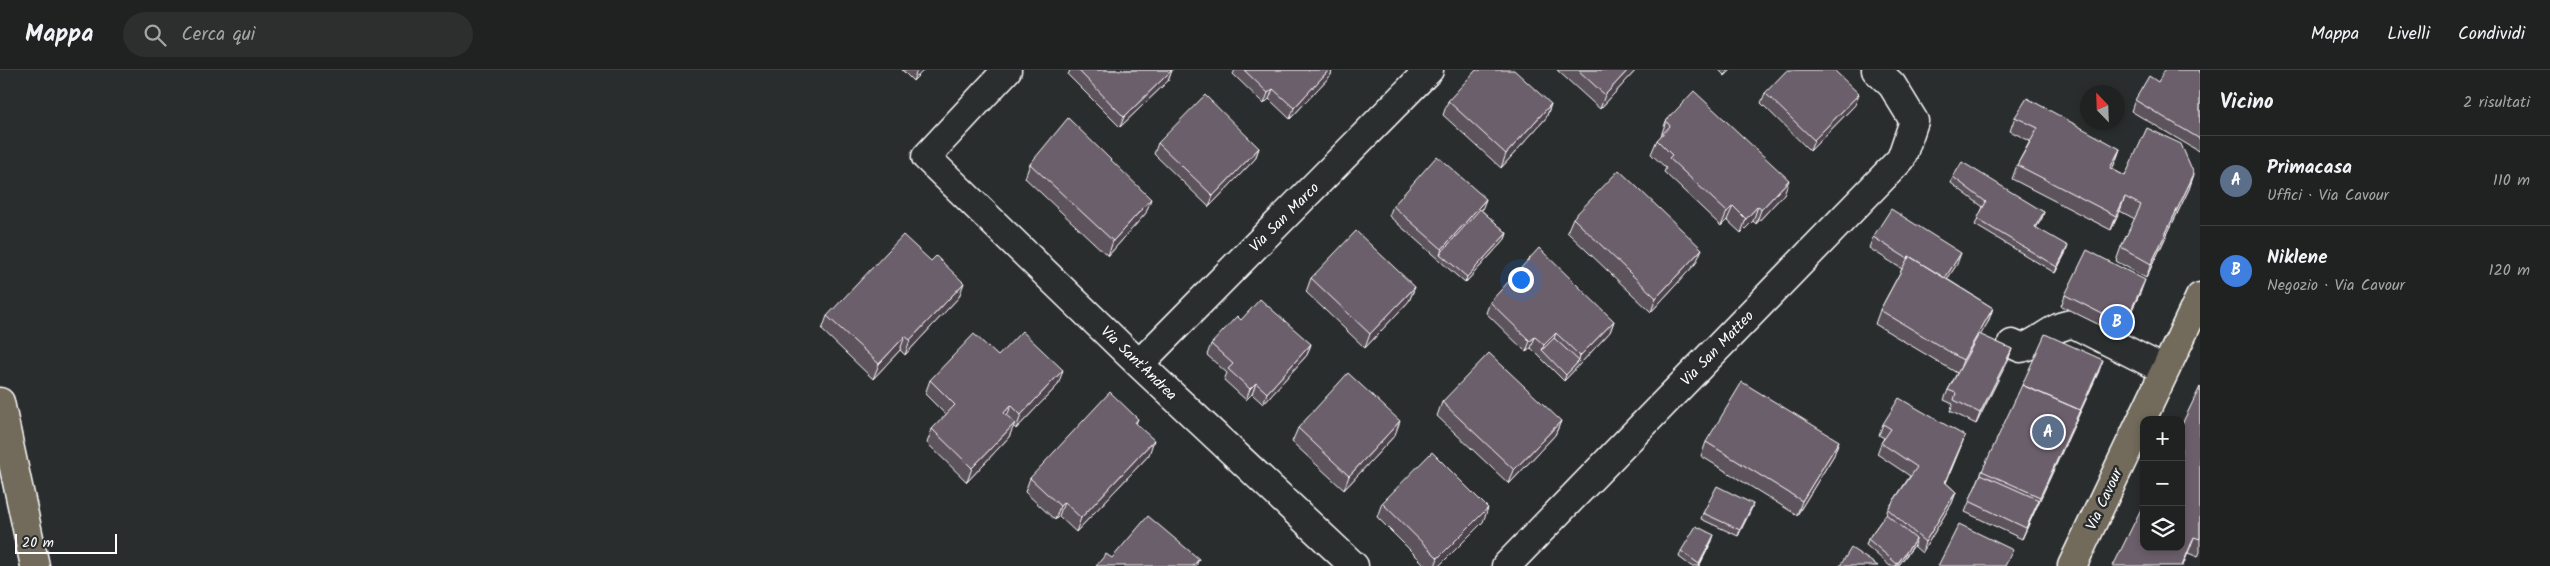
<!DOCTYPE html>
<html lang="it">
<head>
<meta charset="utf-8">
<style>
	:root { --surface:#202222; --page:#2d2f2f; --text:#f1f3f6; --muted:#a2a4a5; --line:#3d3f40; --accent:#2563eb }
	body { margin:0; font-family:Kalam,sans-serif; background:var(--page); color:var(--text) }
	.controls { position:absolute; right:15px; bottom:15px; display:grid; overflow:hidden; border-radius:10px; box-shadow:0 2px 8px #0003 }
	.controls button { width:45px; height:45px; display:grid; place-items:center; padding:0; border:0; border-bottom:1px solid var(--line); background:var(--surface); color:var(--text); font:25px sans-serif }
	.compass { position:absolute; left:2080px; top:15px; width:45px; height:45px; border-radius:50%; background:var(--surface); box-shadow:0 2px 8px #0003; rotate:337deg }
	.scale { position:absolute; left:15px; bottom:12px; width:102px; box-sizing:border-box; padding-left:5px; border:2px solid #fff; border-top:0; font-size:14px; line-height:18px; white-space:nowrap; color:#fff; -webkit-text-stroke:4px #2a2d2e; paint-order:stroke }
	.you { position:absolute; left:1520px; top:209px; width:18px; height:18px; margin:-12px; border:4px solid #fff; border-radius:50%; background:#1a73e8; box-shadow:0 0 0 8px #1a73e833 }
	.badge { display:grid; place-items:center; width:32px; height:32px; border-radius:50%; background:var(--accent); color:#fff; font-size:16px; font-weight:700 }
	.pin { position:absolute; translate:-50% -50%; border:2px solid #fff; box-shadow:0 1px 5px #0006 }
	.list { margin:0; padding:0; list-style:none }
	h2 { display:flex; justify-content:space-between; align-items:center; height:65px; margin:0; padding:0 20px; font-size:21px }
	h2 small { font-size:16px; font-weight:400; color:var(--muted) }
	.list li { display:grid; grid-template-columns:32px 1fr auto; gap:15px; align-items:center; box-sizing:border-box; height:90px; padding:0 20px; border-top:1px solid var(--line) }
	.list b { display:block; font-size:19px; white-space:nowrap }
	.list p { margin:0; font-size:16px; white-space:nowrap; color:var(--muted) }
	.list em { font-size:16px; font-style:normal; color:var(--muted) }
	.icon { flex:none; width:28px; height:28px; fill:none; stroke:currentColor; stroke-width:2; stroke-linecap:round; stroke-linejoin:round }
	.map { position:relative; flex:none; width:2200px; height:496px; overflow:hidden }
	header { display:flex; align-items:center; gap:30px; box-sizing:border-box; height:70px; padding:0 25px; background:var(--surface); border-bottom:1px solid var(--line) }
	header strong { font-size:24px }
	nav { display:flex; gap:28px; margin-inline-start:auto; font-size:18px }
	.search { width:350px; height:45px; background:var(--page); display:flex; align-items:center; gap:12px; box-sizing:border-box; padding:0 18px; border-radius:28px; color:var(--muted); font-size:19px }
	main { display:flex }
	aside { flex:1; background:var(--surface) }
	.map>svg:first-child { display:block }
</style>
</head>
<body>
<header>
<strong>Mappa</strong>
<div class="search"><svg class="icon" aria-label="search" viewBox="0 0 24 24"><circle cx="10" cy="10" r="6"/><path d="M15 15l6 6"/></svg>Cerca qui</div>
<nav><a>Mappa</a><a>Livelli</a><a>Condividi</a></nav>
</header>
<main>
<div class="map">
<svg width="2200" height="496" viewBox="0 0 2200 496">
	<rect width="100%" height="100%" fill="#2a2d2e"/>
	<filter id="ink" filterUnits="userSpaceOnUse"><feTurbulence type="fractalNoise" baseFrequency=".02" numOctaves="2"/><feDisplacementMap in="SourceGraphic" scale="10" xChannelSelector="R" yChannelSelector="G"/><feConvolveMatrix kernelMatrix="1 2 1 2 8 2 1 2 1" color-interpolation-filters="sRGB"/></filter>
	<g filter="url(#ink)">
		<g fill="none" stroke-linecap="round" stroke-linejoin="round">
			<g stroke="#fff" stroke-width="31">
				<path id="minor" d="M1007,0L926,87L1139,294L1354,496
					M2012,274L2021,278C2041,273 2052,255 2074,254L2165,300
					M1139,294L1429,0
					M1506,496L1901,89L1914,51L1892,15L1876,0"/>
			</g>
			<g stroke="#fff" stroke-width="31">
				<path id="major" d="M2072,496L2200,227"/>
			</g>
			<g stroke="#fff" stroke-width="31">
				<path id="highway" d="M0,332L35,496"/>
			</g>
			<use href="#minor" stroke="#2a2d2e" stroke-width="28"/>
			<use href="#major" stroke="#726b5a" stroke-width="28"/>
			<use href="#highway" stroke="#726b5a" stroke-width="28"/>
		</g>
		<path fill="#5d525d" stroke="#fff" d="M902,0H924L913,11Z
			M1070,0H1172L1168,11L1120,57L1068,5Z
			M1235,0H1332L1331,5L1290,49L1269,29L1264,34L1233,4Z
			M1557,0H1636L1600,39Z
			M1719,0H1731L1725,6Z
			M2200,0V82L2131,41L2135,30L2158,12Z
			M1765,23L1855,35L1810,81L1761,33Z
			M1448,31L1551,34L1546,48L1501,98L1443,45Z
			M2015,47L2120,79L2115,93L2112,99L2125,106L2194,104L2189,119L2146,208L2116,191L2121,177L2135,149L2120,141L2111,160L2012,109L2017,95L2030,71L2010,61Z
			M1666,51L1784,124L1756,154L1753,151L1741,163L1727,150L1721,156L1664,102L1666,98L1651,84L1657,70L1661,66Z
			M1158,73L1259,78L1255,89L1209,137L1154,84Z
			M1030,94L1146,143L1108,186L1025,108Z
			M1953,107L2044,142L2042,148L2036,158L2066,182L2055,203L1975,155L1983,137L1951,113Z
			M1486,129L1481,140L1507,163L1505,169L1465,213L1389,146L1393,136Z
			M1573,148L1696,193L1651,242L1567,162Z
			M1873,167L1957,194L1947,209L1993,238L1988,252L1980,265L2012,279L2008,290L1976,354L1950,341L1953,334L1944,330L1948,320L1957,303L1875,254L1880,240L1902,199L1869,178Z
			M1311,208L1415,217L1409,231L1365,278L1306,222Z
			M2141,221L2120,265L2061,236L2065,225Z
			M959,227L905,285L900,280L873,309L822,260L827,246Z
			M1490,232L1614,251L1610,262L1564,311L1531,278L1526,282L1486,243Z
			M1241,250L1311,274L1307,285L1263,334L1252,324L1246,330L1224,310L1227,303L1207,285L1211,274Z
			M998,286L1058,315L1016,359L1013,356L1009,367L967,412L927,373L932,359L946,345L925,324L930,310Z
			M2099,301L2022,469L1965,442L1982,401Z
			M2200,317V482L2198,487L2188,483Z
			M1442,332L1561,351L1555,365L1509,414L1437,346Z
			M1138,349L1136,354L1149,385L1076,462L1059,446L1055,450L1025,422L1030,408Z
			M1883,354L1961,376L1946,413L1956,422L1952,433L1922,483L1914,476L1898,496H1890L1866,475L1868,469L1886,444L1888,439L1910,406L1877,384L1881,373L1884,368L1879,365Z
			M1298,358L1395,365L1344,420L1292,372Z
			M1706,372L1834,385L1797,445L1701,386Z
			M1382,433L1483,452L1439,496H1426L1377,447Z
			M1753,434L1738,466L1701,449L1703,443Z
			M1712,471L1699,496H1691L1679,487L1681,481Z"/>
		<path fill="#4c424c" stroke="#fff" d="M917,0H924L913,11Z
			M1172,0L1168,11L1120,57L1124,47Z
			M1329,0H1332L1331,5L1290,49L1294,38Z
			M1628,0H1636L1600,39L1605,25Z
			M1728,0H1731L1725,6Z
			M1273,19L1269,29L1264,34L1268,23Z
			M1859,24L1855,35L1810,81L1814,70Z
			M1551,34L1546,48L1501,98L1506,84Z
			M1259,78L1255,89L1209,137L1213,126Z
			M2120,79L2115,93L2104,112L2110,98Z
			M2194,104L2189,119L2146,208L2151,194Z
			M1789,110L1784,124L1756,154L1761,140Z
			M2125,127L2120,141L2111,160L2116,146Z
			M1151,129L1146,143L1108,186L1113,171Z
			M1486,129L1482,140L1442,185L1440,184L1442,179Z
			M1733,136L1727,150L1721,156L1727,142Z
			M1758,136L1753,151L1741,163L1746,149Z
			M2044,142L2042,148L2033,163L2035,157Z
			M1507,163L1505,169L1465,213L1467,207Z
			M2068,176L2066,182L2055,203L2057,197Z
			M1702,179L1696,193L1651,242L1656,228Z
			M1961,183L1957,194L1939,222L1943,211Z
			M2145,210L2141,221L2120,265L2124,255Z
			M964,213L959,227L905,285L910,270Z
			M1415,217L1409,231L1365,278L1370,264Z
			M1993,238L1988,252L1958,304L1963,290Z
			M1614,251L1610,262L1564,311L1566,305L1579,291L1580,286Z
			M1556,263L1552,274L1542,280L1544,275Z
			M905,266L900,280L873,309L879,294Z
			M1535,267L1531,278L1526,282L1530,271Z
			M1311,274L1307,285L1263,334L1267,323Z
			M2012,279L2008,290L1976,354L1980,343Z
			M2103,290L2099,301L2022,469L2040,427Z
			M1063,300L1058,315L1016,359L1021,345Z
			M1256,313L1252,324L1246,330L1250,319Z
			M1011,335L1006,350L1004,343Z
			M1400,351L1395,365L1344,420L1349,406Z
			M1561,351L1555,365L1509,414L1514,400Z
			M1015,353L1009,367L967,412L972,398Z
			M1965,366L1961,376L1941,423L1945,412Z
			M1154,370L1149,385L1076,462L1081,448Z
			M1839,371L1834,385L1797,445L1802,431Z
			M1956,422L1952,433L1922,483L1925,472Z
			M1064,432L1059,446L1055,450L1060,436Z
			M1753,434L1751,440L1738,466L1740,460Z
			M1488,438L1483,452L1439,496H1435L1438,488Z
			M1714,465L1712,471L1699,496Z
			M2194,467L2188,483L2183,496H2182Z
			M1916,469L1914,475L1898,496H1896Z
			M1199,489L1196,496H1193Z"/>
		<path fill="#6c5f6c" stroke="#fff" d="M1078,0H1172L1124,47Z
			M1244,0H1329L1294,38L1273,19L1268,23Z
			M1476,0H1514L1551,34L1506,84L1448,31Z
			M1578,0H1628L1605,25Z
			M1787,0H1834L1859,24L1814,70L1765,23Z
			M2165,0H2200V69L2135,30L2149,6L2158,12Z
			M1694,21L1789,110L1761,140L1758,136L1746,149L1733,136L1727,142L1669,88L1672,85L1657,70L1670,56L1666,51Z
			M1205,25L1259,78L1213,126L1158,73Z
			M2027,28L2120,79L2110,98L2125,106L2147,58L2181,74L2194,104L2151,194L2121,177L2141,135L2125,127L2116,146L2017,95L2038,58L2015,47Z
			M1068,48L1151,129L1113,171L1030,94Z
			M1437,86L1486,129L1442,179L1393,136Z
			M1962,92L2044,142L2035,157L2068,176L2057,197L1977,149L1986,132L1953,107Z
			M1619,100L1702,179L1656,228L1573,148Z
			M1480,139L1507,163L1467,207L1440,184Z
			M1891,139L1961,183L1945,208L1909,186L1908,189L1873,167Z
			M1356,161L1415,217L1370,264L1311,208Z
			M903,165L931,191L936,186L964,213L910,270L905,266L879,294L827,246Z
			M1539,178L1614,251L1580,286L1556,263L1544,275L1535,267L1530,271L1490,232Z
			M2087,180L2145,210L2124,255L2065,225Z
			M1909,186L1993,238L1963,290L1880,240Z
			M1260,229L1311,274L1267,323L1256,313L1250,319L1228,299L1233,294L1211,274L1237,246L1241,250Z
			M1022,261L1063,300L1021,345L1011,335L1004,343L1015,353L972,398L932,359L955,335L930,310L974,264L998,286Z
			M1979,264L2012,279L1980,343L1954,330L1956,323L1948,320Z
			M2045,264L2103,290L2079,343L2080,340L2022,315Z
			M1554,268L1579,291L1566,305L1542,280Z
			M1489,283L1561,351L1514,400L1442,332Z
			M1348,303L1400,351L1349,406L1298,358Z
			M1742,312L1839,371L1802,431L1706,372Z
			M2022,315L2080,340L2040,427L1982,401Z
			M2200,317V469L2194,467L2182,496H2113L2144,433V477H2181V356Z
			M1110,322L1138,349L1135,353L1154,370L1081,448L1064,432L1060,436L1030,408Z
			M1899,328L1965,366L1945,412L1956,422L1925,472L1888,439L1917,397L1881,373L1891,359L1883,354Z
			M1432,382L1488,438L1438,488L1382,433Z
			M1981,404L2039,430L2026,458L1969,431Z
			M1717,416L1753,434L1740,460L1703,443Z
			M1886,444L1916,469L1897,494L1868,469Z
			M1148,446L1199,489L1193,496H1096L1106,484L1112,488Z
			M1959,454L2013,480L2005,496H1938Z
			M1696,456L1714,465L1699,494L1681,481Z
			M1851,478L1878,496H1840Z"/>
	</g>
	<g text-anchor="middle" stroke-width="5" stroke-linejoin="round" paint-order="stroke">
		<g font-size="15" fill="#fff" stroke="#2a2d2e">
			<text transform="translate(1284 147) rotate(-45)" y="5">Via San Marco</text>
			<text transform="translate(1717 278) rotate(-46)" y="5">Via San Matteo</text>
			<text transform="translate(1139 293) rotate(44)" y="5">Via Sant'Andrea</text>
			<text transform="translate(2104 429) rotate(-65)" y="5">Via Cavour</text>
		</g>
	</g>
</svg>
<div class="controls">
<button>+</button>
<button>−</button>
<button><svg class="icon" aria-label="layers" viewBox="0 0 24 24"><path d="M12 4l9 5-9 5-9-5zM3 14l9 5 9-5"/></svg></button>
</div>
<svg class="compass" viewBox="-18 -18 36 36"><path d="M0-13l5 13h-10z" fill="#e53935"/><path d="M0 13l5-13h-10z" fill="#a2a4a5"/></svg>
<div class="scale">20 m</div>
<div class="you"></div>
<div class="pin badge" style="left:2048px;top:362px;background:#5c6f8a">A</div>
<div class="pin badge" style="left:2117px;top:252px;background:#3f7fe0">B</div>
</div>
<aside>
<h2>Vicino<small>2 risultati</small></h2>
<ul class="list">
<li><span class="badge" style="background:#5c6f8a">A</span><div><b>Primacasa</b><p>Uffici · Via Cavour</p></div><em>110 m</em></li>
<li><span class="badge" style="background:#3f7fe0">B</span><div><b>Niklene</b><p>Negozio · Via Cavour</p></div><em>120 m</em></li>
</ul>
</aside>
</main>
</body>
</html>
